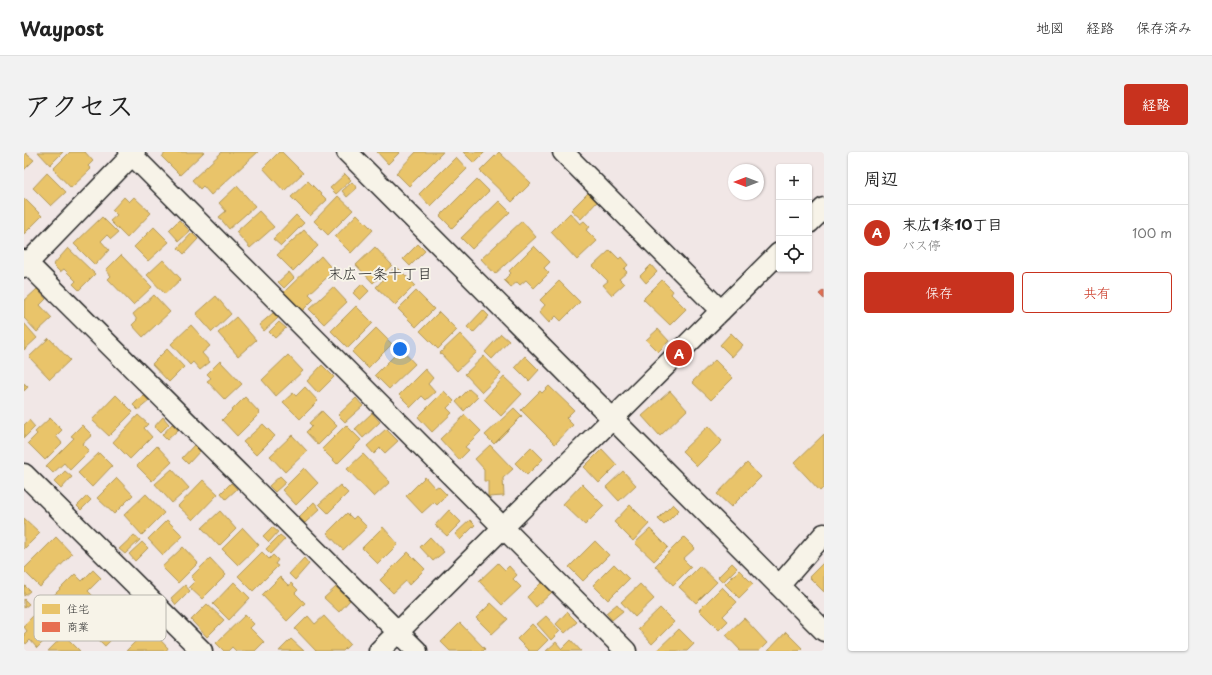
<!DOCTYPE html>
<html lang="ja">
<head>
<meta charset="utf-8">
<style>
	:root { --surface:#fff; --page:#f2f2f2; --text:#222; --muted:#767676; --line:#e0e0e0; --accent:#c8321e }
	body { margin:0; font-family:"Playpen Sans","Klee One",sans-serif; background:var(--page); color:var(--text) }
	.controls { position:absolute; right:12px; top:12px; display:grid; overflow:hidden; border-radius:4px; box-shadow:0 1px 3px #0004 }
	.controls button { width:36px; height:36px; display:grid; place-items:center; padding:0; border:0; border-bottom:1px solid var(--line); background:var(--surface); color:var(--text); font:20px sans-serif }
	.compass { position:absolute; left:704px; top:12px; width:36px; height:36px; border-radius:50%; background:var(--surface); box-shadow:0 1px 3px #0004; rotate:270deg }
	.you { position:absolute; left:376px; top:197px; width:14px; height:14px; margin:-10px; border:3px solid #fff; border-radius:50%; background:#1a73e8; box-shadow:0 0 0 6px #1a73e833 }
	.badge { display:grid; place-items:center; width:26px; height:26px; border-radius:50%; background:var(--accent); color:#fff; font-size:13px; font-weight:700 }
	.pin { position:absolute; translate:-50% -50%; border:2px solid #fff; box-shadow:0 1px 4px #0006 }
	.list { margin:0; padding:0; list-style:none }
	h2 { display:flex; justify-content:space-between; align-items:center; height:52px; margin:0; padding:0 16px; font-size:17px }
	h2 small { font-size:13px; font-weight:400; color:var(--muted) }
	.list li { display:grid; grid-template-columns:26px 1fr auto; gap:12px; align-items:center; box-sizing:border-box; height:56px; padding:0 16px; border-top:1px solid var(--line) }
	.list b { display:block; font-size:15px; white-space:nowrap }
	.list p { margin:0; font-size:13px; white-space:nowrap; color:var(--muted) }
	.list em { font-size:13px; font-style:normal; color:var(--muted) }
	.actions { display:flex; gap:8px; padding:12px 16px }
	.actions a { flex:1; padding:9px 0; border:1px solid var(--accent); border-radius:4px; text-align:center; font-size:14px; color:var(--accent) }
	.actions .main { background:var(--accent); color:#fff }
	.icon { flex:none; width:22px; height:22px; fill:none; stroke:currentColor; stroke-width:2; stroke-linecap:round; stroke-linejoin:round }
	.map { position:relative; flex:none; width:800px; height:499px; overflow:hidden; border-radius:4px }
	header { display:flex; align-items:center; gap:24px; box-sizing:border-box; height:56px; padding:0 20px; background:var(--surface); border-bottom:1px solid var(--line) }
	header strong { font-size:19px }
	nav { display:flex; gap:22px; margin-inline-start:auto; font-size:14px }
	.intro { display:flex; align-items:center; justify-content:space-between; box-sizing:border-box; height:96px; padding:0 24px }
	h1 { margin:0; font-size:28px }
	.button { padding:10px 18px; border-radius:4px; background:var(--accent); color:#fff; font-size:14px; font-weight:700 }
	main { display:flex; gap:24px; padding:0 24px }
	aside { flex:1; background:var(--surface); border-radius:4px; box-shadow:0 1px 3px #0004 }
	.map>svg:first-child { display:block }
</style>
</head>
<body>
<header>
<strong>Waypost</strong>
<nav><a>地図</a><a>経路</a><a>保存済み</a></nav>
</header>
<div class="intro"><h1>アクセス</h1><a class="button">経路</a></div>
<main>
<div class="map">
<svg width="800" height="499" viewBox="0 0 800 499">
	<rect width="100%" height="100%" fill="#f1e7e6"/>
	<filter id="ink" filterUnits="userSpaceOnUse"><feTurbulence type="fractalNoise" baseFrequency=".025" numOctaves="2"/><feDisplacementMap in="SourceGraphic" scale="8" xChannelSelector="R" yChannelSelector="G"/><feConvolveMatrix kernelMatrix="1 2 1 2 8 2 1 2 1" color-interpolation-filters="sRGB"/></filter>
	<g filter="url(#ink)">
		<path fill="#e9c46a" stroke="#b09657" d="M0,0L10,8L0,18Z
			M14,0H39L26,13Z
			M46,0H61L69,9L64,14L67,17L47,36L29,17Z
			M142,0H180L156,23L138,5Z
			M198,0H234L187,43L179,34L176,37L168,28Z
			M255,0H258L279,21L260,39L239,16Z
			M353,0H376L364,12Z
			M392,0H419L385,34L372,21Z
			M439,0H461L450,11Z
			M475,0L507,31L488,50L456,19Z
			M432,5L443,17L406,54L395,42Z
			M23,21L42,40L27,54L9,36Z
			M321,22L327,28L312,42L306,36Z
			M453,27L465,39L428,76L416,64Z
			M284,29L303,48L286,64L267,45Z
			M328,30L333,36L323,45L318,39Z
			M213,34L231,54L205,77L195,65L202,59L195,51Z
			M564,41L573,50L557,67L547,58Z
			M314,44L329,58L304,83L290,69Z
			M100,45L105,50L110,45L127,61L103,86L86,69L93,63L88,58Z
			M1,47L18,64L0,82V48Z
			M475,49L486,60L448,97L437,86Z
			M235,59L250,75L226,96L212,80Z
			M546,61L556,72L560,69L566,75L562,78L573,89L553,108L527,80Z
			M333,62L349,78L327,101L311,85Z
			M272,63L280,71L257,94L249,87Z
			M78,65L94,81L87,87L83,83L77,89L85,98L71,113L50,92Z
			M155,68L166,79L155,89L145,78Z
			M498,69L512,85L471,122L457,107Z
			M130,75L145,90L124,109L110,95Z
			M280,78L294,94L269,119L253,103Z
			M168,81L174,87L160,102L154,96Z
			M394,92L401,99L386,114L379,107Z
			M510,94L526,110L520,116L525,121L510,136L502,128L496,133L493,130L487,135L480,128L487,121L485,119Z
			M351,95L368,113L349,131L332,113Z
			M44,96L71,122L55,138L49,132L52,129L40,117L36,120L29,113Z
			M586,98L595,107L597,105L604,113L600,117L603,120L595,127L600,132L588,143L579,133L584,129L569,114Z
			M97,103L128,135L109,153L84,127L87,124L82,118Z
			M297,104L310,119L285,142L290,147L278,159L260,140Z
			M139,108L157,127L141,142L123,123Z
			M627,113L633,120L622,131L616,124Z
			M372,114L391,133L371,153L352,135Z
			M265,120L270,126L260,136L254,130Z
			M638,128L649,139L647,142L662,157L646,173L619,147Z
			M535,129L556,150L537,169L532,164L525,171L515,160L521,153L516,148Z
			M338,132L345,139L336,148L329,141Z
			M309,135L323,150L300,172L285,157Z
			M13,137L22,147L16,153L28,166L13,180L0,166V149Z
			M392,139L410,157L392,175L374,157Z
			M130,143L146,160L119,185L108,173L113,168L109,162Z
			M192,144L207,162L188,180L172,162Z
			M332,154L349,171L324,196L307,179Z
			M459,158L465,164L449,181L443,175Z
			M415,160L433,178L414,197L396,179Z
			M249,161L254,166L240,179L235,173Z
			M212,165L232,188L214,204L194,181Z
			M255,170L262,176L251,186L245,180Z
			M0,171L13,186L0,198Z
			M167,173L186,194L178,201L186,210L176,218L169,210L166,213L147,192Z
			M352,176L368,192L344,216L328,200Z
			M634,177L645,189L634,200L622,188Z
			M707,181L719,193L708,205L696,193Z
			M436,182L453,200L433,219L416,201Z
			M477,182L485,189L468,207L461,200Z
			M25,186L46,208L26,227L5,205Z
			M143,197L160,215L145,230L128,212Z
			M377,197L391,212L365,237L351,223Z
			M264,203L279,219L252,244L238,228Z
			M460,204L477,222L458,240L441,222Z
			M501,204L515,218L505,229L491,215Z
			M691,208L709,226L687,248L668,230Z
			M196,209L218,232L201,248L183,229L187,226L183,222Z
			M298,213L310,225L294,241L283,229Z
			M401,217L409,226L404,232L411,240L402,248L398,244L387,255L375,243Z
			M480,225L498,242L477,264L460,247Z
			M0,231L4,235L0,239Z
			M525,234L550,258L542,266L549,273L531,292L497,258L516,239L518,241Z
			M281,235L294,249L276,267L259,250L269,241L272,244Z
			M445,237L454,245L440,259L432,250Z
			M420,239L430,249L423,256L428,261L408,280L394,265Z
			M646,239L663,258L636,284L618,264Z
			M92,243L109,260L85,284L68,268Z
			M119,243L125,249L114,258L109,253Z
			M221,245L236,261L213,284L198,268Z
			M332,246L339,254L321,270L314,263Z
			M490,256L498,264L470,292L461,283Z
			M298,259L313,274L294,293L282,280L288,274L285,271Z
			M348,261L356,270L339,286L331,277Z
			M114,263L124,272L120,276L128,285L106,307L89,290Z
			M441,263L457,279L441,295L445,298L435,308L416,287Z
			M139,265L145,272L136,281L130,275Z
			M26,266L38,278L32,284L38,291L21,308L4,291L13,282L11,280Z
			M5,268L11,275L0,286V273Z
			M148,272L154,278L143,288L138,283Z
			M239,272L251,284L232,303L219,290Z
			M58,273L68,283L58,292L65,299L46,318L40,311L29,321L22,314L50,286L47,284Z
			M322,273L337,288L313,312L298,297Z
			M684,274L698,289L673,314L658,299Z
			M362,277L374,289L361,301L356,296L350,302L343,294Z
			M800,282V335L796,339L770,311Z
			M268,283L283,299L261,320L246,304Z
			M170,293L176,299L164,312L158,306Z
			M466,293L489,317L479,326L480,344L464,345V329H460V317L451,307Z
			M133,294L148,310L128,329L113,314Z
			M507,295L519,307L503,323L491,311Z
			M578,297L593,313L575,331L560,315Z
			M75,301L88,314L68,335L54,321Z
			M339,302L366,330L350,345L323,317Z
			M723,311L737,325L707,355L693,342Z
			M280,316L294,331L272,353L258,338Z
			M148,317L165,336L148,351L131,332Z
			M41,319L48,325L37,337L30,330Z
			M599,319L612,333L595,349L582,335Z
			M256,324L262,330L251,340L245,334Z
			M401,325L411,336L414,334L423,343L413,353L410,350L398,361L382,344Z
			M93,326L109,343L90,362L73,346Z
			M179,328L194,342L169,368L154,354Z
			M207,331L213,337L202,347L197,341Z
			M558,332L580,354L561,373L539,352Z
			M316,333L324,341L304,361L295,352Z
			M122,342L140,361L118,383L100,363Z
			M63,344L67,348L57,358L53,354Z
			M290,350L296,357L281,371L275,365Z
			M649,352L655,358L640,373L634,367Z
			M606,353L625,372L609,389L590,370Z
			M425,358L437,370L423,384L411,373Z
			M196,359L212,377L195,394L178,376Z
			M323,361L329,367L332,364L343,375L319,398L303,381Z
			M0,366L16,381L0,397Z
			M143,368L159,384L139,403L124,387Z
			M446,368L451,373L436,388L431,382Z
			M248,375L254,380L245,390L239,384Z
			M359,375L374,392L354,412L338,396Z
			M219,376L235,393L214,413L198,397Z
			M626,377L644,395L630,409L611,391Z
			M110,383L116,388L101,402L95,397Z
			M256,383L261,387L247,402L242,397Z
			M32,385L48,402L16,435L0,419V417Z
			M406,385L420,400L409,409L396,395Z
			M660,385L671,396L659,407L667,415L649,433L631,414Z
			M571,389L585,403L559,429L545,415Z
			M118,390L124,396L111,409L105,402Z
			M159,395L174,411L154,431L138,415Z
			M238,400L245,407L249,403L254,408L251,412L254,414L229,439L214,424Z
			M384,400L401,417L385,433L382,429L369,441L356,428Z
			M186,406L202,423L178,447L165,435L171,429L167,425Z
			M280,406L285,412L271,428L265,422Z
			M800,410V440L785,425Z
			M474,411L481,418L485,414L493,423L489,427L497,435L478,453L455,429Z
			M708,411L713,416L699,430L694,425Z
			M590,412L605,427L584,448L569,433Z
			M676,414L693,430L672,451L655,435Z
			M69,418L77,426L64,439L69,444L49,464L29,444L51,422L58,429Z
			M715,418L729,432L715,446L701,432Z
			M256,425L265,434L267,431L274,438L271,441L281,451L263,469L238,443Z
			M210,430L226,446L205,468L189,452Z
			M518,430L528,440L512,455L503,445Z
			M616,432L630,447L611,465L597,450Z
			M0,433L6,439L0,444Z
			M161,433L166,439L152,453L147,446Z
			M312,435L326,448L315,460L300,446Z
			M698,435L713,450L699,464L704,469L695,478L675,458Z
			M0,447L5,452L0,456Z
			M76,447L102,473L81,494L55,468Z
			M467,451L484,467L468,482L452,466Z
			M183,452L200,468L183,485L167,468Z
			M593,452L599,459L588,468L582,461Z
			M636,456L650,470L628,492L614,477Z
			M13,460L31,478L13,496L6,488L2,492L0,489V482L3,479L0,475V473Z
			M543,460L553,470L541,481L532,472Z
			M221,463L230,472L226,476L240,490L231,499H212L208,495L204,499H200L192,491Z
			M284,464L291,472L300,464L326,492L319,499H292L271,477Z
			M522,464L536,479L527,488L513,472Z
			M720,466L743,491L735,499H715L716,498L702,483Z
			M436,471L461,497L459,499H426L417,490Z
			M508,472L524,488L513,499H505L493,487Z
			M125,476L144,496L142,499H102Z
			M655,477L670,492L663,499H632Z
			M762,480L778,496L775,499H744Z
			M40,483L56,499H24Z
			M267,487L280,499H255Z
			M547,488L557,499H522L532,490L538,497Z"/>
		<path fill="#e76f51" stroke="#af5b46" d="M800,138V147L795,142Z"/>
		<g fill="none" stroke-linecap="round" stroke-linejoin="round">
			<g stroke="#2b2b2b" stroke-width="23">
				<path id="minor" d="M105,0L602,499
					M323,0L800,479
					M539,0L697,159
					M785,71L800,56
					M0,108L393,499
					M0,115L111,0
					M0,322L178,499
					M755,434L800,382
					M355,499L755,101"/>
			</g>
			<use href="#minor" stroke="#f7f3e8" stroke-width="20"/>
		</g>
	</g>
	<g text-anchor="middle" stroke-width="4" stroke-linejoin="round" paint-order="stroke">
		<g font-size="15" fill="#2b2b2b" stroke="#f7f3e8">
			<text x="356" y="127">末広一条十丁目</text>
		</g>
	</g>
	<rect x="10" y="443" width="132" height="46" rx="6" fill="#f7f3e8" stroke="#bab7af" stroke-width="1"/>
	<rect x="18" y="452" width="18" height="10" fill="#e9c46a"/>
	<rect x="18" y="470" width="18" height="10" fill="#e76f51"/>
	<g font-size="11" fill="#2b2b2b">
		<text x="43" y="461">住宅</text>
		<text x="43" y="479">商業</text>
	</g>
</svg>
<div class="controls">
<button>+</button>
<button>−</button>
<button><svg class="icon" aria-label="locate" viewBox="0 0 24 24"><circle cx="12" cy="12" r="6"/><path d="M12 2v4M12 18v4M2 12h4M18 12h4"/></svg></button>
</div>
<svg class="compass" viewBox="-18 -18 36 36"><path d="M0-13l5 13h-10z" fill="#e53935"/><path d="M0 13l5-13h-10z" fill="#767676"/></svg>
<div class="you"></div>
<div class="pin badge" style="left:655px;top:201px">A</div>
</div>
<aside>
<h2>周辺<small></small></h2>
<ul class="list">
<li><span class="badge">A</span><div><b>末広1条10丁目</b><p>バス停</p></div><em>100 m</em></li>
</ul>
<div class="actions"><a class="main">保存</a><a>共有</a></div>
</aside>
</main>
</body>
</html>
